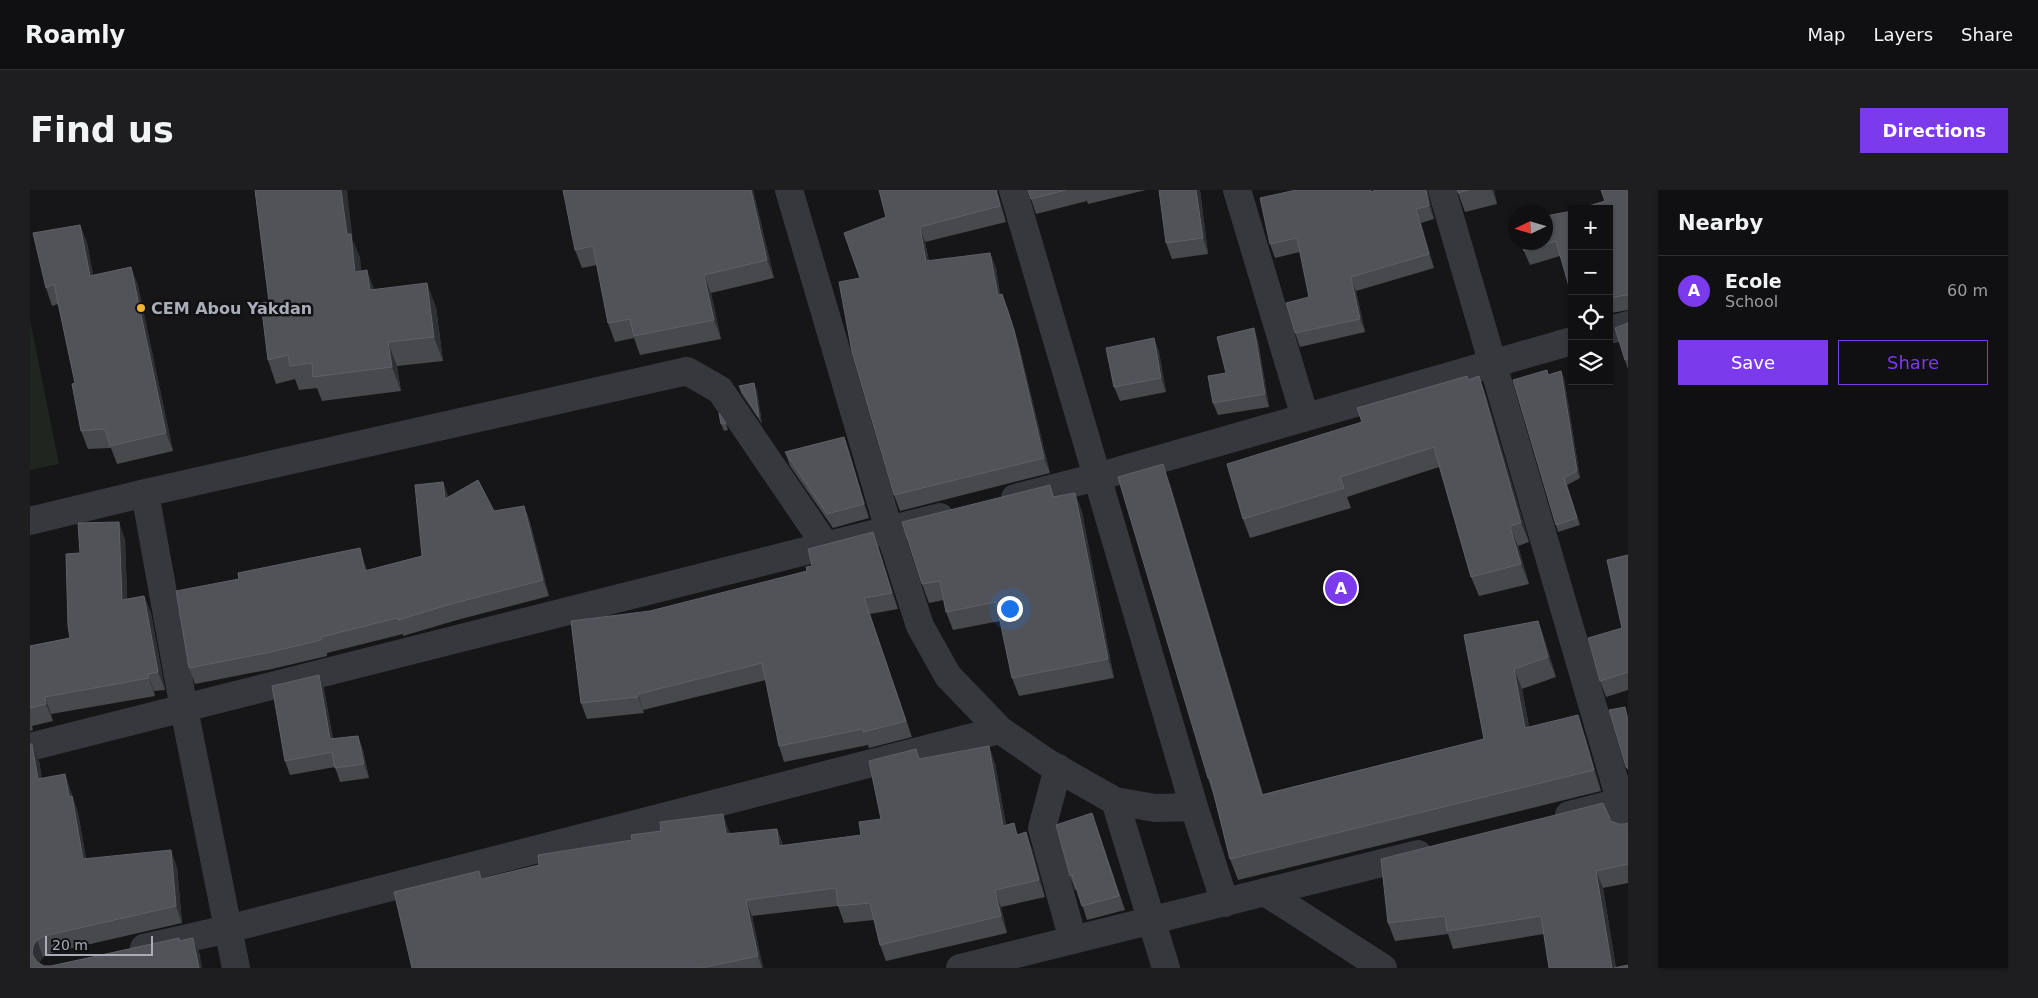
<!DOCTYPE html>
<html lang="en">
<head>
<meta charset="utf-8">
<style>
	:root { --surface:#101012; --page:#1e1e20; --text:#f1f3f6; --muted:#9c9d9f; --line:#303032; --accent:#7c3aed }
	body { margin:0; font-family:"DejaVu Sans",sans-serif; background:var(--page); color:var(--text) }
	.controls { position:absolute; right:15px; top:15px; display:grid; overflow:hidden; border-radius:0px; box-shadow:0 1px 4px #0004 }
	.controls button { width:45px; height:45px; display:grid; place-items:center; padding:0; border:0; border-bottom:1px solid var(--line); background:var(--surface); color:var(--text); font:25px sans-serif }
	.compass { position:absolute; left:1478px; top:15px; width:45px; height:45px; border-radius:50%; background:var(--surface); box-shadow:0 1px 4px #0004; rotate:266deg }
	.scale { position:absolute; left:15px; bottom:12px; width:108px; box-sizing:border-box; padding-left:5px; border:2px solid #a8adb8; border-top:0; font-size:14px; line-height:18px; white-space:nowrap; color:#a8adb8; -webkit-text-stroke:4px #111113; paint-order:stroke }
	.you { position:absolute; left:979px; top:418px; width:18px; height:18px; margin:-12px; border:4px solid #fff; border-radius:50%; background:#1a73e8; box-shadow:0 0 0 8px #1a73e833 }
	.badge { display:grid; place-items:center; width:32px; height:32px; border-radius:50%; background:var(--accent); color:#fff; font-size:16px; font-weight:700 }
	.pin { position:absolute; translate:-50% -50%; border:2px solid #fff; box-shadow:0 1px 5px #0006 }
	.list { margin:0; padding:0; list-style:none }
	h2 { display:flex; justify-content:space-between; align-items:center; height:65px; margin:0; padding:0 20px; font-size:21px }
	h2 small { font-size:16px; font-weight:400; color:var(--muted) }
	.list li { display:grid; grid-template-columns:32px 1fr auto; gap:15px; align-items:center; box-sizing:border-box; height:70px; padding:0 20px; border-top:1px solid var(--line) }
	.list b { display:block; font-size:19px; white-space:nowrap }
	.list p { margin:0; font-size:16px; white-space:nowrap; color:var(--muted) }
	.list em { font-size:16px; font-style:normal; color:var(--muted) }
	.actions { display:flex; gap:10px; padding:15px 20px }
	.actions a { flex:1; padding:11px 0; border:1px solid var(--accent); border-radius:0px; text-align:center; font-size:18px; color:var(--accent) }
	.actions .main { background:var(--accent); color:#fff }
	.icon { flex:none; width:28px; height:28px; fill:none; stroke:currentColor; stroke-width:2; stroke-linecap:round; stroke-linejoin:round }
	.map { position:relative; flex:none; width:1598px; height:778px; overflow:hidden; border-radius:0px }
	header { display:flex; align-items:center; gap:30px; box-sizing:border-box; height:70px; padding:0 25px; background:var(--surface); border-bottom:1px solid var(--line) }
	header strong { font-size:24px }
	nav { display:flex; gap:28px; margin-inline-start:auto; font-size:18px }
	.intro { display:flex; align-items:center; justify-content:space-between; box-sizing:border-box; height:120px; padding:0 30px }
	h1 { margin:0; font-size:35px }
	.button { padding:12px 22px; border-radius:0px; background:var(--accent); color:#fff; font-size:18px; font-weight:700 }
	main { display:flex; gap:30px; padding:0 30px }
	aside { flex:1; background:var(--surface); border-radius:0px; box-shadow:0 1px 4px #0004 }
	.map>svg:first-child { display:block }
</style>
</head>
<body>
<header>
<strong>Roamly</strong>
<nav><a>Map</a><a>Layers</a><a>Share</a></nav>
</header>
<div class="intro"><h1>Find us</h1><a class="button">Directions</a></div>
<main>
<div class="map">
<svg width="1598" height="778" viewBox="0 0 1598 778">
	<rect width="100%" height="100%" fill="#161618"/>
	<path fill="#1e261f" d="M0,130L29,274L0,280Z"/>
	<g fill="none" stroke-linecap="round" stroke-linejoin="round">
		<path stroke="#37383d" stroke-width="28" d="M759,0L859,340L890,436L918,486L970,540L1018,573L1085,611L1125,618L1164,617
			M983,0L1164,617L1195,713
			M1207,0L1275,227
			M1412,0L1598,637
			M1579,140L1598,135
			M115,303L154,519L206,778
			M985,308L1067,287L1542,151
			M0,331L115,303L657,181L690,200L796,356
			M0,557L910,327
			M1028,578L1012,638L1043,750
			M1085,611L1136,778
			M1539,625L1598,610
			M1235,702L1353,778
			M114,758L198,739L970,540
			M930,778L1388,664"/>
	</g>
	<path fill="#47494d" d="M723,0L744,88L681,103L691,149L610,165L604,148L585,152L578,133L567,75L552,78L545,60Z
		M998,0H1116L1058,14L1057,11L1006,24Z
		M1170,0L1178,64L1142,69L1136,53Z
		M1345,0H1397L1404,29L1391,33L1404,78L1326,101L1335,142L1270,157L1265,143L1279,107L1270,62L1245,68L1240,54Z
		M1427,0H1464L1467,14L1435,22Z
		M1598,0V120L1581,123L1579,119V19L1575,11Z
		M968,4L976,32L895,52L899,71L960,63L966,78L970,104L978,119L989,156L1020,283L870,321L864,305L830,88L856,27Z
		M1537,22L1530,66L1500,75L1494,61Z
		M50,35L57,53L63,85L101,77L108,96L143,261L87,274L81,258L58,259L51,241L45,193L28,114L22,116L16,98Z
		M323,51L330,68L331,81L344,99L406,117L413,171L367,176L371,201L292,211L287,198L269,200L265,189L246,194L238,170L239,112Z
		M1598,133V179L1595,170Z
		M1124,148L1129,162L1136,202L1090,211L1084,197Z
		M1228,150L1239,217L1188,225L1183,213L1196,183Z
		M1531,181L1534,188L1550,288L1537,295L1550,335L1528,342L1526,335L1519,185Z
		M1449,186L1456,206L1499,352L1488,356L1499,394L1449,406L1441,387L1409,277L1317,307L1321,318L1220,348L1213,329L1332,232L1438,189Z
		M724,193L727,201L732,234L711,203L709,196Z
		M696,233L698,240L694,241L691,234Z
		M814,247L819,261L839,328L803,338L760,276L755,262Z
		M413,292L418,307L464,321L494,316L500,332L519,406L427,430L373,446V444L297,463V466L242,479L165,494L159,478L335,374L337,380L392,366Z
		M1140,294L1233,604L1454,549L1434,445L1508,431L1515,451L1526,487L1492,499L1499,537L1555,546L1571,601L1208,690L1200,669L1184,607L1178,588Z
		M1020,295L1024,307L1045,303L1052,322L1084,488L989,506L982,488L970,431L923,440L916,422L914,410L899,413L892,394Z
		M843,342L868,419L840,424L882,547L839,558L838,555L754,572L749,556L736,490L613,520L614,523L557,529L551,513L777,381L782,376Z
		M95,349L97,409L114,406L121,423L135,500L124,501L125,506L21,524L23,531L2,536L3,540L0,541V456L40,448L50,363Z
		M1598,365V500L1576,507L1570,491L1592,438Z
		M289,485L294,499L303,549L328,546L333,560L339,588L310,592L305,577L260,585L255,571Z
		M889,569L965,573L976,635L988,645L1002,659L1015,707L971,717L977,743L856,771L850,755L844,730L814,733L808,716L722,726L733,778H382L452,689L699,641L700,644L747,639L753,655L831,645L851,629Z
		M9,571L12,589L35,584L48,623L56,668L147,677L152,733L21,763L13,767L9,773L14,776H21L149,748L150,751L163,748L170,765L0,778Z
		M1581,631L1588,634H1595L1598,633V693L1573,698L1586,778H1598H1519L1514,744L1423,759L1418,744L1365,751L1358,733Z
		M1067,637L1095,720L1057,730L1047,699L1045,700L1040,686Z"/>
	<path fill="#2f3033" d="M311,0H317L323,51L330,68L334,106L325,82L317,44Z
		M721,0H723L744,88L737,70Z
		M966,0H968V4L976,32Z
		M1166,0H1170L1178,64L1173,48Z
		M1396,0H1397L1404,29L1399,16Z
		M1462,0H1464L1467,14Z
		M1386,19L1391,33L1404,78L1399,64Z
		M50,35L57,53L67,105L60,86Z
		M890,37L895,52L902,87L896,71Z
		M960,63L966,78L973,121L968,105Z
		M101,77L108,96L143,261L136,243Z
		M337,80L346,104L340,100Z
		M674,85L681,103L691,149L684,130Z
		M1321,87L1326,101L1335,142L1330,129Z
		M397,93L406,117L413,171L404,147Z
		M972,104L989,156L1020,283L1014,268Z
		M1224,138L1228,150L1239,217L1235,204Z
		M1124,148L1129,162L1136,202L1131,188Z
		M358,152L367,176L371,201L362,177Z
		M1531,181L1534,188L1550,288L1547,281Z
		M1449,186L1456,206L1499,352L1491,333Z
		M724,193L727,201L732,234L729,227Z
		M814,247L819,261L839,328L834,314Z
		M1133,274L1140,294L1239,626L1232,605Z
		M413,292L419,308L415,309Z
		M1045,303L1052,322L1084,488L1078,469Z
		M494,316L500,332L519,406L513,390Z
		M89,332L95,349L98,427L92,410Z
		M1480,336L1488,356L1499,394L1491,374Z
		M843,342L849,358L868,419L862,403Z
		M330,358L335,374L341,397L335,381Z
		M114,406L121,423L135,500L128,482Z
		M1508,431L1515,451L1526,487L1518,467Z
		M1484,479L1492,499L1503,559L1495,538Z
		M118,484L124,501L125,506L119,488Z
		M289,485L294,499L305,563L300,549Z
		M608,504L613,520L614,523L608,507Z
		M15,507L21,524L23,531L16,514Z
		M1548,525L1555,546L1571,601L1564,580Z
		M328,546L333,560L339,588L334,574Z
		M2,554L9,571L15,606L8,589Z
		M959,556L965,573L979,653L973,636Z
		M35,584L48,623L59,686L53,669Z
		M693,624L699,641L702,661L696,644Z
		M747,639L753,656H749Z
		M996,642L1002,659L1015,707L1009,690Z
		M141,660L147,677L152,733L146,716Z
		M1566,681L1573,698L1586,778H1582Z
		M965,700L971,717L977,743L971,726Z
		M716,710L722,726L733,778H732L728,766Z
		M163,748L170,765L172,778H169Z
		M7,750L13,767L9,773V778L2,764L3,756Z"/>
	<path fill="#525359" stroke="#5f6168" d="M225,0H311L317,44H321L325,82L337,80L340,100L397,93L404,147L358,152L362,177L283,187L282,173L260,176L258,165L238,170L231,113L239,112Z
		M533,0H721L737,70L674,85L684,130L604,146L600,129L578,133L563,56L545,60Z
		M849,0H966L970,16L890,37L896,71L960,63L968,105L972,104L984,140L1014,268L864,305L822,162L809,92L830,88L814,43L856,27Z
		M998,0H1036L1001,9Z
		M1129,0H1166L1173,48L1136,53Z
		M1266,0H1341V2L1346,0H1396L1399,16L1386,19L1399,64L1321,87L1330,129L1265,143L1256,113L1279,107L1267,48L1240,54L1230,8Z
		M1427,0H1438L1428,3Z
		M1571,0H1598V106L1596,105L1579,108V19H1549L1575,11Z
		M1542,21V107L1526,51L1494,61L1492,52H1516V26Z
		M50,35L60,86L101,77L136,243L80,256L75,239L51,241L42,194L45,193L24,94L16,98L3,43Z
		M1598,133V169L1595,170L1585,138Z
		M1224,138L1235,204L1183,213L1178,186L1196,183L1187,147Z
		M1124,148L1131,188L1084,197L1076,158Z
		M1517,180L1518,185L1531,181L1547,281L1534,288L1547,328L1526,335L1483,190Z
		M1437,186L1438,190L1449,186L1491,333L1480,336L1491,374L1441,387L1404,257L1310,287L1314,298L1213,329L1197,274L1332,232L1327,218Z
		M724,193L729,227L709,196Z
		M689,223L696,233L691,234Z
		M814,247L834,314L797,324L755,262Z
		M1133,274L1232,605L1454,549L1434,445L1508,431L1518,467L1484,479L1495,538L1548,525L1564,580L1200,669L1180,588H1178L1088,287Z
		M448,290L464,321L494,316L513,390L421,414L368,430L367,428L291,447V450L236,463L159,478L146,401L209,389L208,383L330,358L335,381L392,366L385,295L413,292L415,309Z
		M1020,295L1023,307L1045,303L1078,469L982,488L966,412L916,422L910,391L892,394L872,332Z
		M89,332L92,410L114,406L128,482L118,484L119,488L15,507L16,514L0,518V456L40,448L38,436L36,364L50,363L48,333Z
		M843,342L862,403L834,408L876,531L833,542V539L749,556L732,473L608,504V507L551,513L541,431L620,421L777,381L776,377L782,376L778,359Z
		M1598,365V482L1570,491L1558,448L1592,438L1577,370Z
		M289,485L300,549L328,546L334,574L305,578L302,562L255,571L242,496Z
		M1595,517L1598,530V579L1596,577L1579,520Z
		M0,554H2L8,589L35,584L39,607L42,606L53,669L141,660L146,716L14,746L7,750L3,756L2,764L7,772L14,776H21L149,748V751L163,748L169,778H0Z
		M959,556L973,636L984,633L987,645L996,642L1009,690L965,700L971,726L850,755L840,713L808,716L806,698L716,710L728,766L671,778H382L364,702L449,681L451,689L509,675L508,665L602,650L601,645L631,641L630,632L693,624L696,644L747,639L749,656L831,645L829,632L851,629L839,571L886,559L889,569Z
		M1573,613L1581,631L1588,634H1595L1598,633V674L1566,681L1582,778H1519L1511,726L1417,741L1415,726L1358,733L1351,669Z
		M1062,623L1089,706L1052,716L1042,685L1040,686L1026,635Z
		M1598,775V778H1584Z"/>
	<circle fill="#f2b134" stroke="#111113" stroke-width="2" cx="111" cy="118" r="5"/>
	<g text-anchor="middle" stroke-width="5" stroke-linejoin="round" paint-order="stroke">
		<g font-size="16" font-weight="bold" fill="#a8adb8" stroke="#111113" text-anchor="start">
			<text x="121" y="124">CEM Abou Yakdan</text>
		</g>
	</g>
</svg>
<div class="controls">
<button>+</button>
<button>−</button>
<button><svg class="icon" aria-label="locate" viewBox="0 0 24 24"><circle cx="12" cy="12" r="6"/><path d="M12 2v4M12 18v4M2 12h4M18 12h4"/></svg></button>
<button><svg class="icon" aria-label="layers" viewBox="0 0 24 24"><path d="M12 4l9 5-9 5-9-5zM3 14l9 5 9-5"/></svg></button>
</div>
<svg class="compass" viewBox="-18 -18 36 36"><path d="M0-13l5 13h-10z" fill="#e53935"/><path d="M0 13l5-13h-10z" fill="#9c9d9f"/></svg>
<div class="scale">20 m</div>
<div class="you"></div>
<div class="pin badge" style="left:1311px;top:398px">A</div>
</div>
<aside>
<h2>Nearby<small></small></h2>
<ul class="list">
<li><span class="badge">A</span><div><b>Ecole</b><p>School</p></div><em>60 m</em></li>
</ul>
<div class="actions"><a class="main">Save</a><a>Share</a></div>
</aside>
</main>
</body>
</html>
